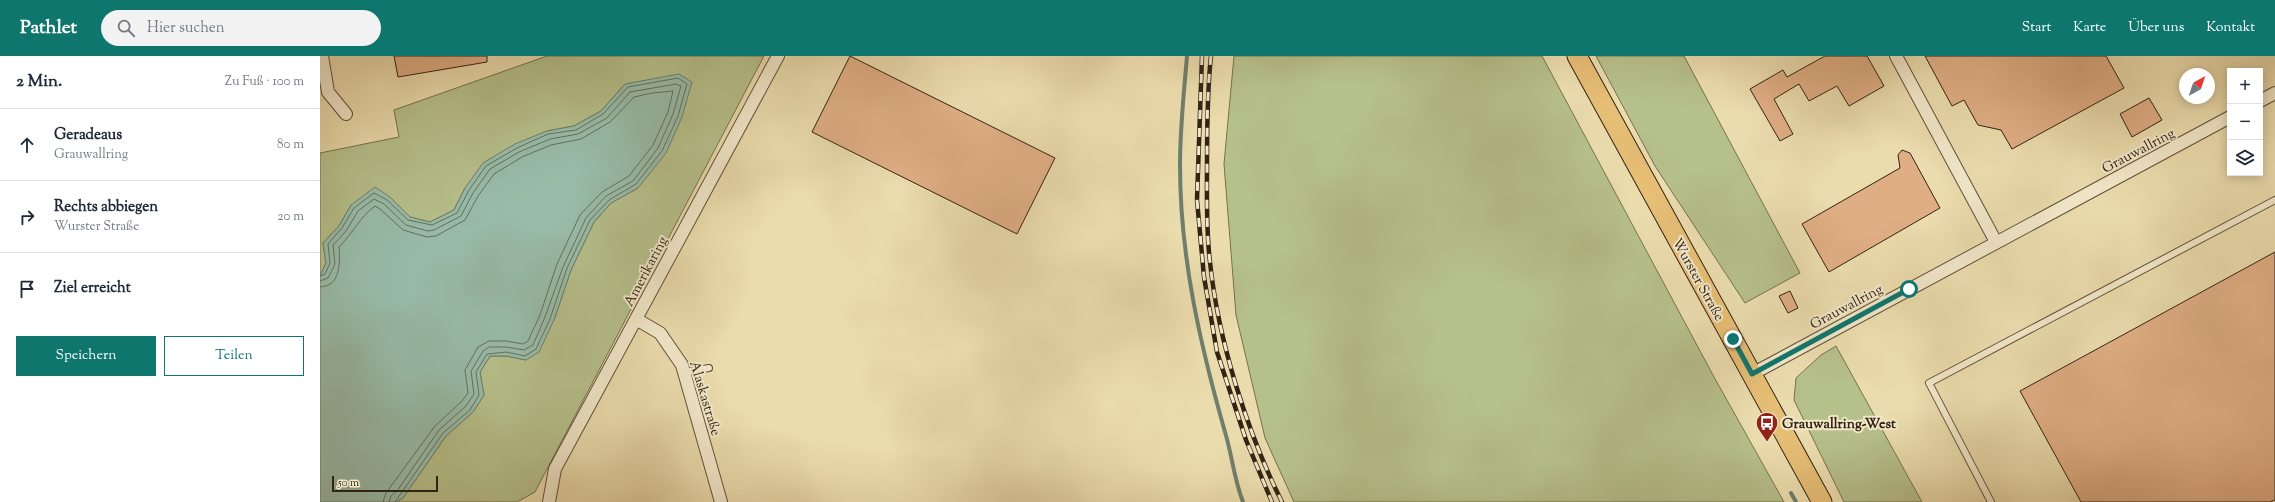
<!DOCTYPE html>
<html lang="de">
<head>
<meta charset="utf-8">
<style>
	:root { --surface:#fff; --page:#f2f2f3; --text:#1f2937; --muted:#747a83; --line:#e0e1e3; --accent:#0f766e }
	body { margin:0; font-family:"Sorts Mill Goudy",serif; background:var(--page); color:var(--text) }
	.controls { position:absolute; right:12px; top:12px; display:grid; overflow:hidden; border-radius:0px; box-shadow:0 2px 10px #0003 }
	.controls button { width:36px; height:36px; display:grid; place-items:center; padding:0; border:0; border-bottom:1px solid var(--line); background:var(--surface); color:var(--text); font:20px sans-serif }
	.compass { position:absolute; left:1859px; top:12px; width:36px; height:36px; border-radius:50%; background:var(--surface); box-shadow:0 2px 10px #0003; rotate:40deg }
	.scale { position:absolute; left:12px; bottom:10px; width:106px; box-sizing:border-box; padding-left:4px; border:2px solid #322313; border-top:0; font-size:11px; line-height:14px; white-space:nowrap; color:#322313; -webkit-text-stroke:3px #f2e8ca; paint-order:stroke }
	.stop { position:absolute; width:12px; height:12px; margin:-9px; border:3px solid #0f766e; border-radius:50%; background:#fff }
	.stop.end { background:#0f766e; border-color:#fff; box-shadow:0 1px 4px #0008 }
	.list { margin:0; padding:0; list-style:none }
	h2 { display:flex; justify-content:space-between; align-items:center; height:52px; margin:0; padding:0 16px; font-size:17px }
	h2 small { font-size:13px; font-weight:400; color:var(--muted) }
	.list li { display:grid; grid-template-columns:26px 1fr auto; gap:12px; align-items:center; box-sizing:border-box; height:72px; padding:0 16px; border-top:1px solid var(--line) }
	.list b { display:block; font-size:15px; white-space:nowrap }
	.list p { margin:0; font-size:13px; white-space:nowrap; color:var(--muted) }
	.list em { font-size:13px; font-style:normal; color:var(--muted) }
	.actions { display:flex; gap:8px; padding:12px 16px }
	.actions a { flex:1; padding:9px 0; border:1px solid var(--accent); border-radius:0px; text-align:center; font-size:14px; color:var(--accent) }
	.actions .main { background:var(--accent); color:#fff }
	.icon { flex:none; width:22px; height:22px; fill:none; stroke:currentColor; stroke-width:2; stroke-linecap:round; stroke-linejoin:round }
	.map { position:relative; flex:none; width:1955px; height:446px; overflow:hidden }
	header { display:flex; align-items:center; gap:24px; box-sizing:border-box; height:56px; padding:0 20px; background:var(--accent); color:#fff }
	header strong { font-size:19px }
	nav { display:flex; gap:22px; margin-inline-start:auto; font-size:14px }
	.search { width:280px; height:36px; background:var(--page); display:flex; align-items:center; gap:10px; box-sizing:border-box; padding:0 14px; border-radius:22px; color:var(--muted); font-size:15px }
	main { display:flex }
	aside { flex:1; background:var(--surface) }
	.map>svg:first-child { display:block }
</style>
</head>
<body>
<header>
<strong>Pathlet</strong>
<div class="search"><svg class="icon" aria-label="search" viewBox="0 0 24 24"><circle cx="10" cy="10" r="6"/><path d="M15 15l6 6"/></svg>Hier suchen</div>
<nav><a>Start</a><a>Karte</a><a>Über uns</a><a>Kontakt</a></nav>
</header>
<main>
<aside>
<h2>2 Min.<small>Zu Fuß · 100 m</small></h2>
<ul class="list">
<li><svg class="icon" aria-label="ahead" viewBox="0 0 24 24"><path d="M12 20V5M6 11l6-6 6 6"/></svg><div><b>Geradeaus</b><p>Grauwallring</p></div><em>80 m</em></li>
<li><svg class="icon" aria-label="right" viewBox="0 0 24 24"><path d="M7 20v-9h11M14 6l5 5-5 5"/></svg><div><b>Rechts abbiegen</b><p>Wurster Straße</p></div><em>20 m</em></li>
<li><svg class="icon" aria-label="arrive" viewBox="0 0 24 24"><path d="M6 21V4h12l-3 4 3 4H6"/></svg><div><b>Ziel erreicht</b></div></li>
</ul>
<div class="actions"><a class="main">Speichern</a><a>Teilen</a></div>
</aside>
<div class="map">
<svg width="1955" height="446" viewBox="0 0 1955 446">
	<rect width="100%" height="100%" fill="#ebdcad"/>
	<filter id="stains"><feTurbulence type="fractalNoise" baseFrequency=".005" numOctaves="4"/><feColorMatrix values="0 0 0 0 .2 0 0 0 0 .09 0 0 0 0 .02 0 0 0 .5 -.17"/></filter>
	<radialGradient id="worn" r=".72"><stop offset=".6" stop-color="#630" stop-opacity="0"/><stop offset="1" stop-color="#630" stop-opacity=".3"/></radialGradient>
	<path fill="#b6c08b" stroke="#74724f" d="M227,0H444L215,436L197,446H76L83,442L126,380L153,356L164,339L160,316L170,300H186L206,304L234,264L251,214L274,166L291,147L318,132L305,28L281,55L254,70L227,75L145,132L134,154L110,166L90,161L70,141L31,149L19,170L3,187L6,207L0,220V97L79,81L74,54Z
		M914,0H1222L1394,321L1464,446H974L945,382L916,259L904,108Z
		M1276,0H1364L1480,217L1425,247L1335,110Z
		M1516,290L1602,446H1524L1474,344L1476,322L1501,299Z"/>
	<path fill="#98bca9" stroke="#6f7f6d" d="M359,18L372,26L362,61L346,97L318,132L291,147L274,166L251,214L234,264L219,296L206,304L186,300H170L160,316L164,339L153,356L126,380L83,442L76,446H0V220L6,207L3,187L19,170L31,149L55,131L70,141L90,161L110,166L134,154L145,132L163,107L195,88L227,75L254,70L281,55L305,28Z"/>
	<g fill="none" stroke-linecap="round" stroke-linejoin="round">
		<path stroke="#65705e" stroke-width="1" d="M0,220L5,218L10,207L8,188L22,172L34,152L54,137L67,144L88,164L112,169L137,157L149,134L166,110L197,92L228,78L256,74L283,58L308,31L358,22L367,28L358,60L342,95L316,128L289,144L270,164L247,212L230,263L216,293L205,300L186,296L167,298L156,316L159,339L150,354L123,377L75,446
			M0,225L8,222L15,208L13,189L26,175L38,155L54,143L64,148L86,169L108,175L114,174L141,160L153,137L170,113L199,96L230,83L258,78L287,62L310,36L356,28L361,30L353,58L338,92L313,125L286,140L266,162L243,211L225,261L213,289L204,294L186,291H169L163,295L151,315L154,338L146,350L119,374L77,435L71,440L69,446
			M0,231C21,230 20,207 19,191C32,178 40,161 55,150L60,153L83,174L107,181L116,180L145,164L158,140L174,118L202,101L231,89L261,83L290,66L314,41L332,37L353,35L348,56L333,89L309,120L282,136L260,159L237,208L220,259L208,285L203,288L186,285H169L158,291L145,314L148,337L141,346L115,370L66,437L63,446"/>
		<path stroke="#6f7f6d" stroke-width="4" d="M867,0C864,36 860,72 860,109C860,201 880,288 905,376C912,399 914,423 923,446
			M1471,437L1476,446"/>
	</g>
	<path fill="#e0ae85" stroke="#322313" d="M74,0H167V6L78,21Z
		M530,0L735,102L697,178L492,76Z
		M1505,0H1547L1564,30L1529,50L1517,30L1489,45L1479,28L1454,43L1473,78L1460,85L1430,33L1463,14L1467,21Z
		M1605,0H1786L1804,32L1692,93L1681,74L1658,69L1644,44L1632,50Z
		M1829,42L1842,64L1812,81L1800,58Z
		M1582,94L1590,97L1620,152L1509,216L1482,168L1580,112L1578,99Z
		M1955,196V444L1950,446H1761L1700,335Z
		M1470,235L1478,252L1468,257L1459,240Z"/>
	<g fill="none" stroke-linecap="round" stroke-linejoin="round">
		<g stroke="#60513a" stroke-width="8">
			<path id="lane" d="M364,316L389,312
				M1671,446L1609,327L1955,144"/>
		</g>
		<g stroke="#60513a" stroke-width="14">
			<path id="street" d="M2,0L8,36L26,58
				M1576,0L1676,186
				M1940,45L1955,37
				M316,263L340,277L362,309L401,446
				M1432,318L1910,61
				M229,446L235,413L458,0"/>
		</g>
		<g stroke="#322313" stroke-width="21">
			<path id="primary" d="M1257,0L1502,446"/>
		</g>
		<use href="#lane" stroke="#f2e8ca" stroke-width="6"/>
		<use href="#street" stroke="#f2e8ca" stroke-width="12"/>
		<use href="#primary" stroke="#e6be76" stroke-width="19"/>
		<g stroke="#322313" stroke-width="4.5">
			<path id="rail" d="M882,0L877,144L884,221L897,296L926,384L952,446
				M891,0C887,36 887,72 887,109C887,141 886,174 890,206C898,284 927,376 962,446"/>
		</g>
		<use href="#rail" stroke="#f2e8ca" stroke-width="3" stroke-dasharray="9" stroke-linecap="butt"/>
	</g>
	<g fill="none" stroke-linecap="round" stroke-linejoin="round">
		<path stroke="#0f766e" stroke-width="5" d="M1413,283L1432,318L1589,233"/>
	</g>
	<defs>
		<g id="bus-pin" transform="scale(1.15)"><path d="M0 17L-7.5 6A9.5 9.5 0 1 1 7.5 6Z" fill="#8f2418" stroke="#f2e8ca"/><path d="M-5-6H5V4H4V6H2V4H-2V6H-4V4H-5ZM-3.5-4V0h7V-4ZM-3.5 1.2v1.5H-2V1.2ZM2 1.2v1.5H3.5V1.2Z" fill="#fff"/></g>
	</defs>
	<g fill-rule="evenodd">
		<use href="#bus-pin" x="1447" y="367"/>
	</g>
	<g text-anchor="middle" stroke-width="4" stroke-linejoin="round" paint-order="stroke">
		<g font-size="14" fill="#322313" stroke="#f2e8ca">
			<text transform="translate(1818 94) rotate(-28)" y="5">Grauwallring</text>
			<text transform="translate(325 215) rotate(-62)" y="5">Amerikaring</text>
			<text transform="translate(1379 223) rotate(61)" y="5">Wurster Straße</text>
			<text transform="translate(1526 250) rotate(-28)" y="5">Grauwallring</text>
			<text transform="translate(386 342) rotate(73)" y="5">Alaskastraße</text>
		</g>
		<g font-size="14" font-weight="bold" fill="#322313" stroke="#f2e8ca" text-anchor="start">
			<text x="1462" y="372">Grauwallring-West</text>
		</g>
	</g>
	<rect width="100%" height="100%" filter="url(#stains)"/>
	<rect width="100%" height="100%" fill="url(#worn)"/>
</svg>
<div class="controls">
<button>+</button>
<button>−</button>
<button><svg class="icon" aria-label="layers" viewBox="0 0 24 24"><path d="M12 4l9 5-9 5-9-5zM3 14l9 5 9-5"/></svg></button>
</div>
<svg class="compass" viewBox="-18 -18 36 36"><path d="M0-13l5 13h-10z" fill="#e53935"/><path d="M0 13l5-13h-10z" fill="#747a83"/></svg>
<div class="scale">50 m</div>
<div class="stop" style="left:1589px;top:233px"></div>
<div class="stop end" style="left:1413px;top:283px"></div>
</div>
</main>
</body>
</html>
